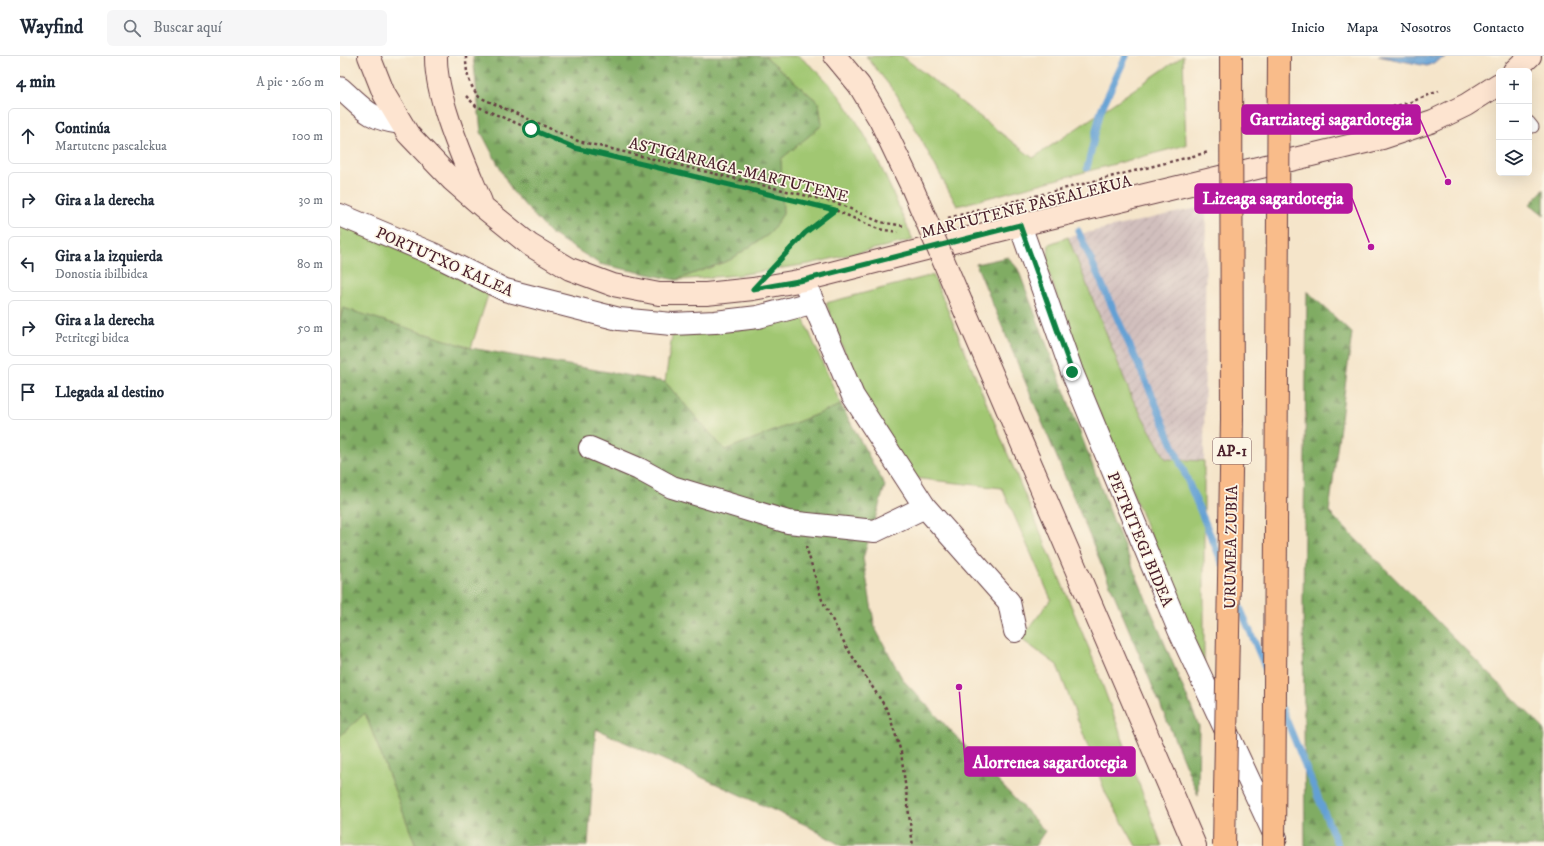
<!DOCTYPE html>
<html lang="es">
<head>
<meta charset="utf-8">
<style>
	:root { --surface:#fff; --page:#f6f6f7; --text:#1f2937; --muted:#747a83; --line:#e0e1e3 }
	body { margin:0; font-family:"IM FELL DW Pica",serif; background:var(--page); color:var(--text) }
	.controls { position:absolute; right:12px; top:12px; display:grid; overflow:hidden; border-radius:6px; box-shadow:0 4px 16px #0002 }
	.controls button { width:36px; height:36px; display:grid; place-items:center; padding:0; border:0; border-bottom:1px solid var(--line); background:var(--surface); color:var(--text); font:20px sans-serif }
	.stop { position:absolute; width:12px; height:12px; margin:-9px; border:3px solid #0b8043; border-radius:50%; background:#fff }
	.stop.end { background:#0b8043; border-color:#fff; box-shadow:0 1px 4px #0008 }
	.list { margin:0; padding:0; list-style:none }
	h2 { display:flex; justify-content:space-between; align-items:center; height:52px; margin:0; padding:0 16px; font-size:17px }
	h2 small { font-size:13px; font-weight:400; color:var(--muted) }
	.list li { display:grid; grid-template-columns:26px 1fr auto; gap:12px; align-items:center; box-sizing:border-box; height:56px; margin:0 8px 8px; padding:0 8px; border:1px solid var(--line); border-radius:6px }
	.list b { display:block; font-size:15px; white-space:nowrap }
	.list p { margin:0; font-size:13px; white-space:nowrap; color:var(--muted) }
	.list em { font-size:13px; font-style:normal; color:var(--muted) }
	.icon { flex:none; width:22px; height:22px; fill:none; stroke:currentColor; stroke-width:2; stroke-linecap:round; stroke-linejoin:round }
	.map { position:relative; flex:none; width:1204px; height:790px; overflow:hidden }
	header { display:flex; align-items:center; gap:24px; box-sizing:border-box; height:56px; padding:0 20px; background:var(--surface); border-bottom:1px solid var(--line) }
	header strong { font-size:19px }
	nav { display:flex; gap:22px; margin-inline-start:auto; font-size:14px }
	.search { width:280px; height:36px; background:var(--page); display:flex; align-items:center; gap:10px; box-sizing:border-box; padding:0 14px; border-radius:6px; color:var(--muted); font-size:15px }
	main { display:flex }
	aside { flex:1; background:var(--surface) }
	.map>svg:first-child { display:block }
</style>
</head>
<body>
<header>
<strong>Wayfind</strong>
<div class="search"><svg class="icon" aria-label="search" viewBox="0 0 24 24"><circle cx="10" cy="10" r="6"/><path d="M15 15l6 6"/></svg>Buscar aquí</div>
<nav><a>Inicio</a><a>Mapa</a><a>Nosotros</a><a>Contacto</a></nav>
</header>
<main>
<aside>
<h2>4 min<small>A pie · 260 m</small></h2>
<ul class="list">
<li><svg class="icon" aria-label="ahead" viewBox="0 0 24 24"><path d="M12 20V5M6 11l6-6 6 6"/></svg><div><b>Continúa</b><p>Martutene pasealekua</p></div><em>100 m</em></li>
<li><svg class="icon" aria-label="right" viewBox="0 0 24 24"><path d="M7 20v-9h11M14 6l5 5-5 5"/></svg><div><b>Gira a la derecha</b></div><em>30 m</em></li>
<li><svg class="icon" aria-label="left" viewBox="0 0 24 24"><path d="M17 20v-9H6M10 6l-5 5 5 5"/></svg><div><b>Gira a la izquierda</b><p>Donostia ibilbidea</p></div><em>80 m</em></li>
<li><svg class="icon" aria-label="right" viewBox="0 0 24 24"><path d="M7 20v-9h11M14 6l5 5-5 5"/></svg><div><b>Gira a la derecha</b><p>Petritegi bidea</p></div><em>50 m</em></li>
<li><svg class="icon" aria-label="arrive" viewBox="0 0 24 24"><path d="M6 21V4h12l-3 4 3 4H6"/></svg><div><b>Llegada al destino</b></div></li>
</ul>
</aside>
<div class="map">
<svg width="1204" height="790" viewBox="0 0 1204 790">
	<defs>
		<pattern id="industrial-furrows" width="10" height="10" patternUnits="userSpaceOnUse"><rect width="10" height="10" fill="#d1bfbd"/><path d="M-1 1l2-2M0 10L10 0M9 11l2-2" fill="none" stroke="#b5a4a3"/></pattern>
		<pattern id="forest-firs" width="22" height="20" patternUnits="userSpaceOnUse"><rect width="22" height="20" fill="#80ac64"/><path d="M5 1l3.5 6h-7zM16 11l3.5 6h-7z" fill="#6b8b53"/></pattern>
		<pattern id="water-ripples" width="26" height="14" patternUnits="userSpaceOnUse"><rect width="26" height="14" fill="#64a0d4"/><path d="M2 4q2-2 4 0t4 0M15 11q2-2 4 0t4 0" fill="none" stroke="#5482ac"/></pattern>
	</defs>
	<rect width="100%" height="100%" fill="#fcf5e5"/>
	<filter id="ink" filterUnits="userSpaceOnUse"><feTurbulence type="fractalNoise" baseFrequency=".025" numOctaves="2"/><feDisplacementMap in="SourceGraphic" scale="8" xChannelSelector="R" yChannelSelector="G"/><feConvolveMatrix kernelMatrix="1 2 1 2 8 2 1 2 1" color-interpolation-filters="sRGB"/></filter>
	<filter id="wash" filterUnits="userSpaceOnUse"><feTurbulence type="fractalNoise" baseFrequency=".012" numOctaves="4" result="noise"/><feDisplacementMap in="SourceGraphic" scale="16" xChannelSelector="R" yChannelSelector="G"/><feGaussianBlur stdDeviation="0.9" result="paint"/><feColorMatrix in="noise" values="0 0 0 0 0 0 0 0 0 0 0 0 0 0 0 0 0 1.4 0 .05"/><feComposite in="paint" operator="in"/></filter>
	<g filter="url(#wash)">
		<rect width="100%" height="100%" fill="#f5e5ca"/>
		<path fill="url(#industrial-furrows)" d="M866,150L864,405L826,403L792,342L728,181Z"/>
		<path fill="#a1c772" stroke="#76734e" d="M425,0H459C467,7 477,14 484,22C526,67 549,129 573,184L469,208L398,219L336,224L390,204L429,178L443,158L441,103L482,69L479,47Z
			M526,0H562L693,102L843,0L846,89L617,150L557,39Z
			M0,166L150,233L131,292L3,252L0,265Z
			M728,181L792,342L826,403L864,405V608L742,315L707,211L709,188Z
			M593,219L750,595L822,790H796L766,738L717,609L681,583L711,543L662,432L573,422L518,331L486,247Z
			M463,262L501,349L385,394L325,326L332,280L402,273Z
			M25,657L76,790H0V680Z"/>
		<path fill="url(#forest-firs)" stroke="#656648" d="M133,0H425L479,47L482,69L441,103L443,158L429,178L390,204L336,224L260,208L210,177L172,135L141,76Z
			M1204,133V159L1190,148Z
			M668,201L678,213L774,466L859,670L858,739L636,208Z
			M967,235L1012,277L989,456L1204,673V790H965L963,546Z
			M3,252L131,292L325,326L385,394L501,349L545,430L523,502L535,572L563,624L705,775L695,790H502L466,769L256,673L248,790H76L25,657L0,680V265Z"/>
		<path fill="url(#water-ripples)" stroke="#576080" d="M1038,0H1108L1087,10Z"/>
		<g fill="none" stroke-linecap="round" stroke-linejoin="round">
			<path stroke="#64a0d4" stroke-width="7" d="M747,112L761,54L786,0
				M738,175L812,339L882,507
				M896,542L928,618
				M942,653L998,790"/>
		</g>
	</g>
	<g filter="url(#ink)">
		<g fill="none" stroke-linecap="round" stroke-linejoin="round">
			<g stroke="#643d43" stroke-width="13">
				<path id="lane" d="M1189,66L1193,71"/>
			</g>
			<g stroke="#643d43" stroke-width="24">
				<path id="street" d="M0,32C23,52 28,63 61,67
					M0,159L93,198L165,234L279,263L332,268L375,266L418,261L471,247
					M680,169L732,316L839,574L936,782
					M467,232L513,340L585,451L669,546L675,575
					M250,392L299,413L332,431L448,466L535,475L585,451"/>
			</g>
			<g stroke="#643d43" stroke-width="24">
				<path id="secondary" d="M29,0L44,38L68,78L112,124L143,151L190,189L230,213L273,229L319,238H366L413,233L464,224L680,169L1042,82L1093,65L1126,49L1159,28
					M96,0C95,42 125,107 141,146
					M495,0L519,29L540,64L572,131
					M1174,15L1190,0
					M622,248L855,790"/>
			</g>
			<path stroke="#643d43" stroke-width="2.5" stroke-dasharray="3 3" stroke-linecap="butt" d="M126,0C126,17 128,27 139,41L238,85L497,147L540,166L564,170
				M126,40L136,50L235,92L495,154L538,173L558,176
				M959,74L1068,47L1099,35
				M608,162L869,96
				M438,206L465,177L494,154
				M466,490L482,544L507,592L548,655L561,696L573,790"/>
			<use href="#lane" stroke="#fff" stroke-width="11"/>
			<use href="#street" stroke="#fff" stroke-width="22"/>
			<use href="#secondary" stroke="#fde4d0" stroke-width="22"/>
			<g stroke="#643d43" stroke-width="24" stroke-linecap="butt">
				<path id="secondary-bridge" d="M572,131L622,248"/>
			</g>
			<g stroke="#643d43" stroke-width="24" stroke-linecap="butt">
				<path id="highway-bridge" d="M884,790L892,363L891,0
					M934,790L939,0"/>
			</g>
			<use href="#secondary-bridge" stroke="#fde4d0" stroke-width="22"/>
			<use href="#highway-bridge" stroke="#f9bc8a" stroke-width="22"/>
		</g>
	</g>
	<g fill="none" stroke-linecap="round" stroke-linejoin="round" filter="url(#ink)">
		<path stroke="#0b8043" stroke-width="5" d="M191,73L235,92L495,154L465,177L413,233L464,224L680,169L732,316"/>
	</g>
	<g text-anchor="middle" stroke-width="3.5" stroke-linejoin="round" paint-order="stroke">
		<rect fill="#fcf5e5" stroke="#7f5f63" stroke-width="1" x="873" y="382" width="38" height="26" rx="3"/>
		<g font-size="15" font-weight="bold" fill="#4a1f2b">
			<text x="892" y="400">AP-1</text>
		</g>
		<g font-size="16" fill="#4a1f2b" stroke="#fcf5e5">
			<text transform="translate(399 113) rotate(14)" y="6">ASTIGARRAGA-MARTUTENE</text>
			<text transform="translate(686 150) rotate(-14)" y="6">MARTUTENE PASEALEKUA</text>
			<text transform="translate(105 205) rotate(24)" y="6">PORTUTXO KALEA</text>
			<text transform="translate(801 483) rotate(67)" y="6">PETRITEGI BIDEA</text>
			<text transform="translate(890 491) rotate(-89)" y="6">URUMEA ZUBIA</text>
		</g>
	</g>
	<path fill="none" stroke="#b5179e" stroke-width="1.5" d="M1108 126L1080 63M1031 191L1012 142M619 631L625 706"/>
	<g fill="#b5179e" stroke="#fcf5e5" stroke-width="1.5">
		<circle cx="1108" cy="126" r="4"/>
		<circle cx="1031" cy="191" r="4"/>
		<circle cx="619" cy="631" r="4"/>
	</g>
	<g fill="#b5179e" stroke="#b5179e" stroke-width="1.5">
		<rect x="902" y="49" width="178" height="29" rx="4"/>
		<rect x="855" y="128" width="157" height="29" rx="4"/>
		<rect x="625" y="691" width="170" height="29" rx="4"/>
	</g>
	<g font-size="17" text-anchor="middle" font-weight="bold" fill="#fff">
		<text x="991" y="69">Gartziategi sagardotegia</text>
		<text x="933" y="148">Lizeaga sagardotegia</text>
		<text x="710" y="712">Alorrenea sagardotegia</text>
	</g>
</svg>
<div class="controls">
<button>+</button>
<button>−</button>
<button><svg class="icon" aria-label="layers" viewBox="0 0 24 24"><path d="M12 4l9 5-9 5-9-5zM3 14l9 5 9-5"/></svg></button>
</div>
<div class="stop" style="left:191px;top:73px"></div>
<div class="stop end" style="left:732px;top:316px"></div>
</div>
</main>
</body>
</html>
